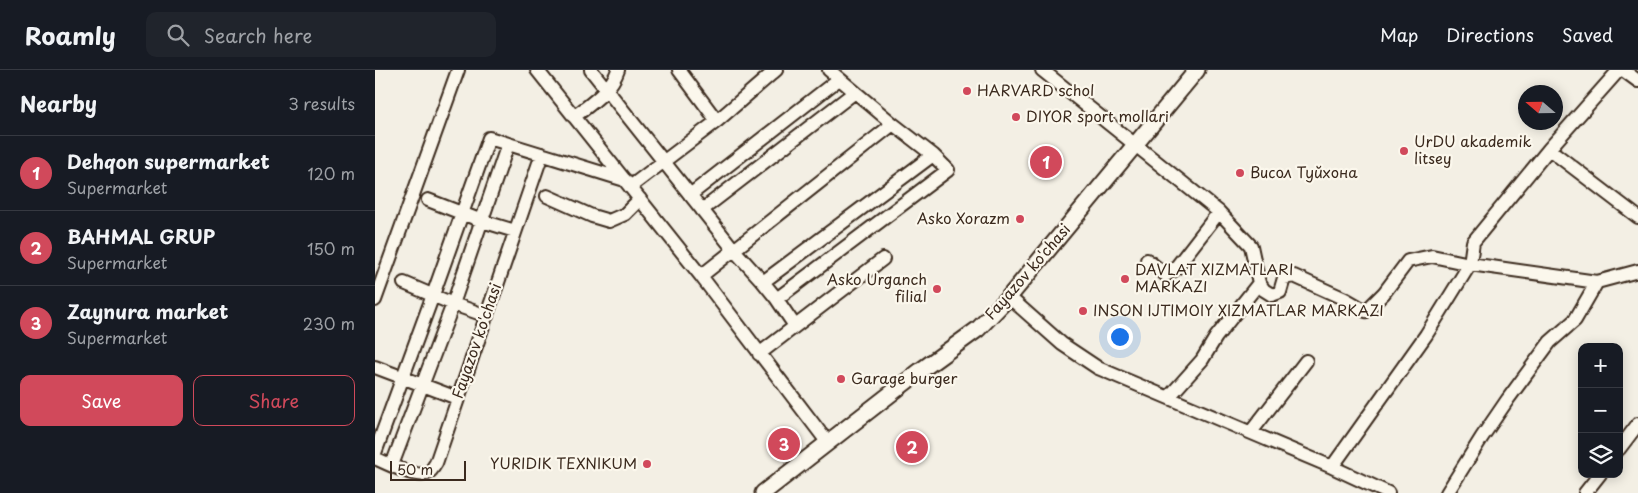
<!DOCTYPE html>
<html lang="en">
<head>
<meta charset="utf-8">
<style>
	:root { --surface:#171b24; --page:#20242c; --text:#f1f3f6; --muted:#9ea1a6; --line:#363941; --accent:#d1495b }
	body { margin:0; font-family:"Playpen Sans",sans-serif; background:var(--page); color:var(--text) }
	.controls { position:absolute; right:15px; bottom:15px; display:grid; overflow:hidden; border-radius:10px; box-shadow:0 2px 12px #0003 }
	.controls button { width:45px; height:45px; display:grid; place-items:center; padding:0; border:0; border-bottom:1px solid var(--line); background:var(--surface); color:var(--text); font:25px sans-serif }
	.compass { position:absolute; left:1143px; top:15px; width:45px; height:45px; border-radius:50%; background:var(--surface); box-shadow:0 2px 12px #0003; rotate:290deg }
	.scale { position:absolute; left:15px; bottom:12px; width:76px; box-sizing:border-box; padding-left:5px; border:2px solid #3b2a1e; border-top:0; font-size:14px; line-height:18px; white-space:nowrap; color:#3b2a1e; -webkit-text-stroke:4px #fbf7ec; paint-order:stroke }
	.you { position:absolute; left:744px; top:266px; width:18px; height:18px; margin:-12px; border:4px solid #fff; border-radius:50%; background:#1a73e8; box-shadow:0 0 0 8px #1a73e833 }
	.badge { display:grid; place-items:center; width:32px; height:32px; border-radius:50%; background:var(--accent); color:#fff; font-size:16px; font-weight:700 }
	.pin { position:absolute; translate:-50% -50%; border:2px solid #fff; box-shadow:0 1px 5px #0006 }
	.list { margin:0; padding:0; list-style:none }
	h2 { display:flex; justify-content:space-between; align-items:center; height:65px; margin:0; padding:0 20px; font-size:21px }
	h2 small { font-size:16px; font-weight:400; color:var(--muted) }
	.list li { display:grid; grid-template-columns:32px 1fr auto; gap:15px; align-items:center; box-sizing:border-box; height:75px; padding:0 20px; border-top:1px solid var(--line) }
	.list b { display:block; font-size:19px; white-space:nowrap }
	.list p { margin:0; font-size:16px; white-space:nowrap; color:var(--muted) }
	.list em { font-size:16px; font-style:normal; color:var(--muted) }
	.actions { display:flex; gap:10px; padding:15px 20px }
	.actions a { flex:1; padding:11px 0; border:1px solid var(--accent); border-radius:10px; text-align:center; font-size:18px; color:var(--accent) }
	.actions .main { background:var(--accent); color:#fff }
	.icon { flex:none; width:28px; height:28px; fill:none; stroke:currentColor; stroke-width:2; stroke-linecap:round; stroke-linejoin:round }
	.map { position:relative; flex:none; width:1263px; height:423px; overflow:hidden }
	header { display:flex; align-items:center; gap:30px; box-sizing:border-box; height:70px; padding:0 25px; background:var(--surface); border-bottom:1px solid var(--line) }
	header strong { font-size:24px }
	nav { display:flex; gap:28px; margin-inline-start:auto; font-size:18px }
	.search { width:350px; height:45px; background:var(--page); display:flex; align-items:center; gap:12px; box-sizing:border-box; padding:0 18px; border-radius:10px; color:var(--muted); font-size:19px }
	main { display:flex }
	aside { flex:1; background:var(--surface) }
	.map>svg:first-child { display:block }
</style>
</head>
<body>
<header>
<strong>Roamly</strong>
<div class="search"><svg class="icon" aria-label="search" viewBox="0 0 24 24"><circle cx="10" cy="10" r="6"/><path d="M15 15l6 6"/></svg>Search here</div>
<nav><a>Map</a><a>Directions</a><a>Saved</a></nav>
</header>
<main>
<aside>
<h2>Nearby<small>3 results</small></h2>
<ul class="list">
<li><span class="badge">1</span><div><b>Dehqon supermarket</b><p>Supermarket</p></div><em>120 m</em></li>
<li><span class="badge">2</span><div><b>BAHMAL GRUP</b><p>Supermarket</p></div><em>150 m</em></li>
<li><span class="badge">3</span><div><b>Zaynura market</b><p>Supermarket</p></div><em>230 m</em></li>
</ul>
<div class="actions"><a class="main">Save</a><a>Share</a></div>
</aside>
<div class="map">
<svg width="1263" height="423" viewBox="0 0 1263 423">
	<rect width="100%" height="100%" fill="#f3efe4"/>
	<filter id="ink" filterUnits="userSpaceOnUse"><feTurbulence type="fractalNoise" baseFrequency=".02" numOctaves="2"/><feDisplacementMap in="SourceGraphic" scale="10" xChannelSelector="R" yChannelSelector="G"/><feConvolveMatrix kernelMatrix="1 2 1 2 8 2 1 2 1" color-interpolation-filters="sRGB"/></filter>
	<g filter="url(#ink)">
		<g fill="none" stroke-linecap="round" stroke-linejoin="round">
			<g stroke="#3b2a1e" stroke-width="16">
				<path id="minor" d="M162,0L326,206L453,373
					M216,0L359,180L388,212L401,228H403L573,100L558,85L388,212
					M304,0L342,51
					M454,0L518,54L558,85
					M667,0L844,142L876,176L884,213L889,220L897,225L905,222L909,208L919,206L970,229L991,241L1009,223L1033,191L1057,186L1095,194L1222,212L1263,201
					M1248,0L1263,11
					M199,47C215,34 236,21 243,0
					M1174,79L1263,147
					M255,117L342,51L401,0
					M315,125L464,9
					M172,126L217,146L234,151L250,144L265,129
					M53,130L107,151L140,161
					M327,140L480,22
					M772,190L791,205L799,200L844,142
					M326,206L518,54
					M29,213L78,234L112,246
					M634,227L687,274L723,298L957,397L1013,423
					M401,228L420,256
					M0,230L83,0
					M384,284L508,189
					M0,297L82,328
					M794,327L827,290L841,267L884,213
					M876,362L931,291
					M1244,379L1263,354
					M0,383L58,225L114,68L250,110
					M0,388C11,393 39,407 50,404C55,403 58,398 61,393L167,84
					M17,395L78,234L133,74
					M957,397L1051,265L1095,194L1098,172L1174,79L1244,0
					M1072,423L1107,367L1133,329L1175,272L1200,250L1222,212
					M1210,423L1225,404"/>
			</g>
			<g stroke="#3b2a1e" stroke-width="19">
				<path id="major" d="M388,423L545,301L603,259L634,227L822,0"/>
			</g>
			<use href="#minor" stroke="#fbf7ec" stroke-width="12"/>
			<use href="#major" stroke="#fbf7ec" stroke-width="15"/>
		</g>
	</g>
	<g fill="#d1495b" stroke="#fbf7ec" stroke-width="2">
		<circle cx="592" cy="21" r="5"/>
		<circle cx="641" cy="47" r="5"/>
		<circle cx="1029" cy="81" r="5"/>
		<circle cx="865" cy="103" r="5"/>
		<circle cx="645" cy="149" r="5"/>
		<circle cx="750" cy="209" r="5"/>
		<circle cx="562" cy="219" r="5"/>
		<circle cx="708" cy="241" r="5"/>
		<circle cx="466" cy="309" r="5"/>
		<circle cx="272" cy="394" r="5"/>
	</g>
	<g text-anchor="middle" stroke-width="4.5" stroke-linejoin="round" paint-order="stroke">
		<g font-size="15" fill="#3b2a1e" stroke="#fbf7ec" text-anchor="start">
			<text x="602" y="26">HARVARD schol</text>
			<text x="651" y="52">DIYOR sport mollari</text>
			<text x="1039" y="77">UrDU akademik<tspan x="1039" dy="17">litsey</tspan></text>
			<text x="875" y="108">Висол Туйхона</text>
			<text x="635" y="154" text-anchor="end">Asko Xorazm</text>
			<text x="760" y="205">DAVLAT XIZMATLARI<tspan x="760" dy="17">MARKAZI</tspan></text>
			<text x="552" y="215" text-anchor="end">Asko Urganch<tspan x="552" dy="17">filial</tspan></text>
			<text x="718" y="246">INSON IJTIMOIY XIZMATLAR MARKAZI</text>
			<text x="476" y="314">Garage burger</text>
			<text x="262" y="399" text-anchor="end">YURIDIK TEXNIKUM</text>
		</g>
		<g font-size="15" fill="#3b2a1e" stroke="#fbf7ec">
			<text transform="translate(653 202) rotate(-49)" y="5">Fayazov ko'chasi</text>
			<text transform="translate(102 271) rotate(-71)" y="5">Fayazov ko'chasi</text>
		</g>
	</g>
</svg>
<div class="controls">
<button>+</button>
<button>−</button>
<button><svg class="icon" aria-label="layers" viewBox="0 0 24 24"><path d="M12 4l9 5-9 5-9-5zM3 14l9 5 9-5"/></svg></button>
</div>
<svg class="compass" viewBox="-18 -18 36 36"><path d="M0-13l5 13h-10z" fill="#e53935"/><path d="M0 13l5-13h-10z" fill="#9ea1a6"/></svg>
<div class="scale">50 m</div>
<div class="you"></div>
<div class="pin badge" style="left:671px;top:92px">1</div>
<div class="pin badge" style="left:537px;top:377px">2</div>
<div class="pin badge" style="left:409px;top:374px">3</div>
</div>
</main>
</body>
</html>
